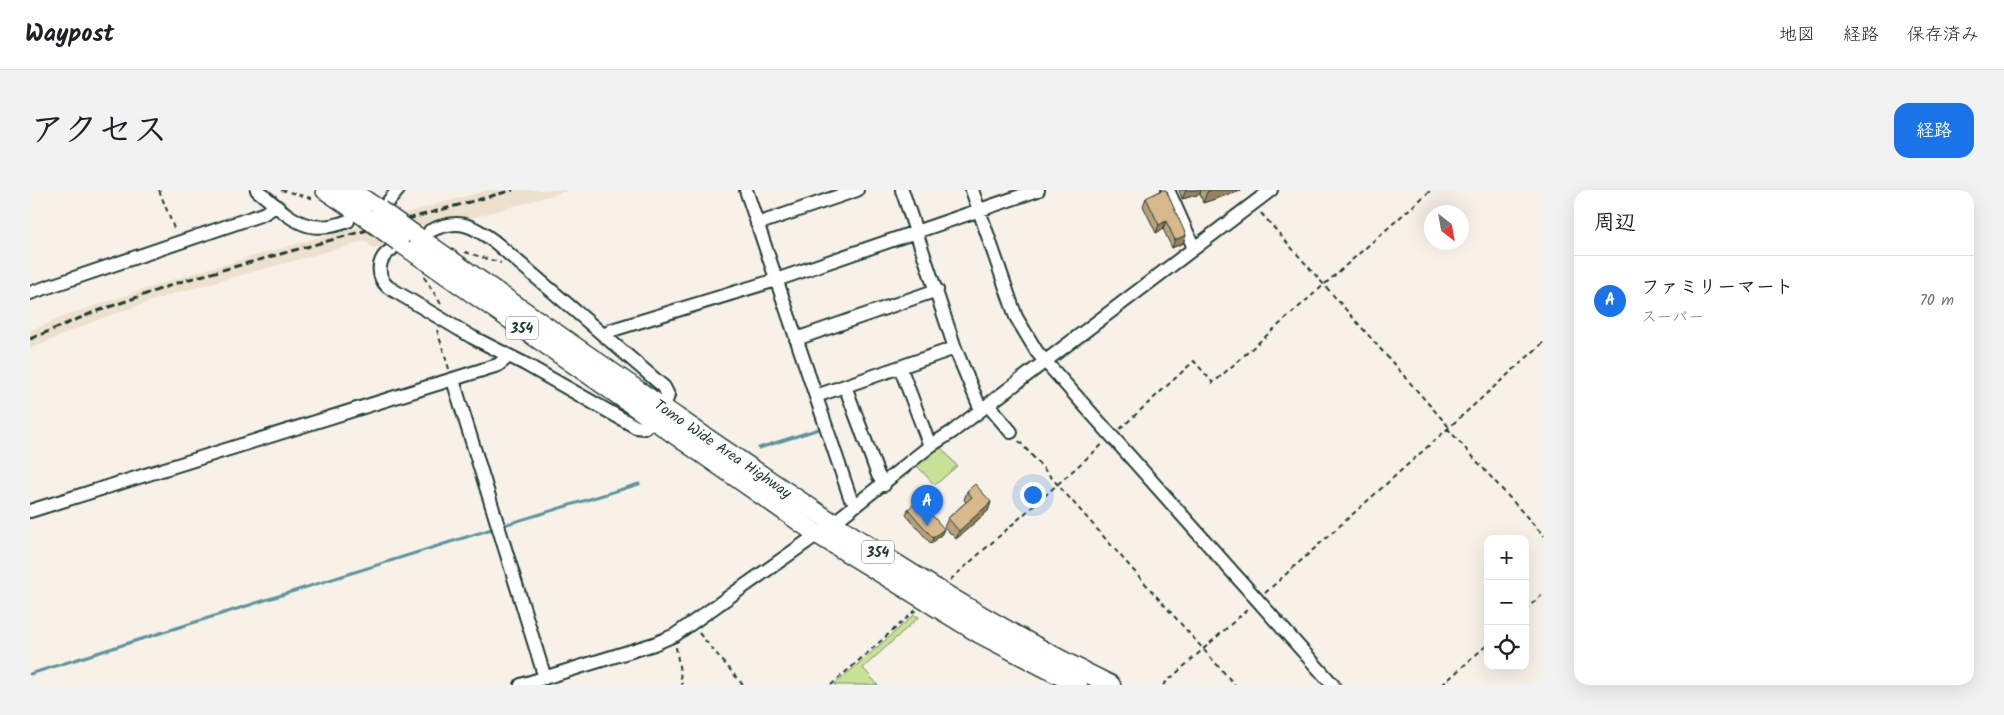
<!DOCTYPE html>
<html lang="ja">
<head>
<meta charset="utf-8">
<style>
	:root { --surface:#fff; --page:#f2f2f2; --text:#202124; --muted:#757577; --line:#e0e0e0; --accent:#1a73e8 }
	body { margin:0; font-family:Kalam,"Klee One",sans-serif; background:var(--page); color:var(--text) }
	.controls { position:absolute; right:15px; bottom:15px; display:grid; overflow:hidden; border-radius:10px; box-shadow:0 5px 20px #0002 }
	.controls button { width:45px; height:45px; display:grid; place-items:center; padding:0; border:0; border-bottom:1px solid var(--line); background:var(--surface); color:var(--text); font:25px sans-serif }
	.compass { position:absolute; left:1394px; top:15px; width:45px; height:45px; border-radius:50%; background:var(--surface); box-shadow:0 5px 20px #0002; rotate:149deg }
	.you { position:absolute; left:1002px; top:304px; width:18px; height:18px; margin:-12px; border:4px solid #fff; border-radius:50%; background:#1a73e8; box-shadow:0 0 0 8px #1a73e833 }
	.badge { display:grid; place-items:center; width:32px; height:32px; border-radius:50%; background:var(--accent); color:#fff; font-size:16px; font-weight:700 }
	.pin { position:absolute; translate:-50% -41px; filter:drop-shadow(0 1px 2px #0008) }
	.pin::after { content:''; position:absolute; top:26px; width:18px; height:15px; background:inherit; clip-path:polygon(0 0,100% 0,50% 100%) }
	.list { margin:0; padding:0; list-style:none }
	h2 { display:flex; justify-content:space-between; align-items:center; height:65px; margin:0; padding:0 20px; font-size:21px }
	h2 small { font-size:16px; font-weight:400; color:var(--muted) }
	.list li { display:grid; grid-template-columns:32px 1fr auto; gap:15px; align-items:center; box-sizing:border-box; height:90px; padding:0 20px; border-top:1px solid var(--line) }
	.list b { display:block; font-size:19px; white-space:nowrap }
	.list p { margin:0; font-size:16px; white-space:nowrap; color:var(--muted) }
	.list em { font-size:16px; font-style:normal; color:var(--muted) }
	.icon { flex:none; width:28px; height:28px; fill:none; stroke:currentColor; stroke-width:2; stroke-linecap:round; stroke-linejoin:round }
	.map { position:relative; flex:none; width:1514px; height:495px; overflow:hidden; border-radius:15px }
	header { display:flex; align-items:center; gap:30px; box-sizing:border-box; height:70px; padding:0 25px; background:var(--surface); border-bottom:1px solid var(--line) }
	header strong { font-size:24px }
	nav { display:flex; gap:28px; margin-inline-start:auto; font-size:18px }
	.intro { display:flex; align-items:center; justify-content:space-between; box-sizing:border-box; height:120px; padding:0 30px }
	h1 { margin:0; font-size:35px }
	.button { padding:12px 22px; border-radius:15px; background:var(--accent); color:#fff; font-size:18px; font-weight:700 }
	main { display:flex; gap:30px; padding:0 30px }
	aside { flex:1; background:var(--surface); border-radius:15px; box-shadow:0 5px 20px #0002 }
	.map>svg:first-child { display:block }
</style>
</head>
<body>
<header>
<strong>Waypost</strong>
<nav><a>地図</a><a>経路</a><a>保存済み</a></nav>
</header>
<div class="intro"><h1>アクセス</h1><a class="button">経路</a></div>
<main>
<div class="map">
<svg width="1514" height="495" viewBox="0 0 1514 495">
	<rect width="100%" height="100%" fill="#f7f1e8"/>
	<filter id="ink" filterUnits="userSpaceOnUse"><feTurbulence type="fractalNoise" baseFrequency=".02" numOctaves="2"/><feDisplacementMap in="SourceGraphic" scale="10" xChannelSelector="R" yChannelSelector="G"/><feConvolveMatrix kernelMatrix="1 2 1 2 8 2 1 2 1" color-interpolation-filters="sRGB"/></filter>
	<g filter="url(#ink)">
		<path fill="#ede0cc" d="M458,0H540L442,28L406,33L344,59L335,51L142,104L67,130L0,159V141L43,123L167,82Z"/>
		<path fill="#c7e197" stroke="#738f66" d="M909,255L927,276L905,295L886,275Z
			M884,425L889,427L833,478L848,495H804Z"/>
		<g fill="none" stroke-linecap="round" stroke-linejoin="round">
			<path stroke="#5b949d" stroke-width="3" d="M729,258L789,239
				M471,336L609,294
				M0,484L465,338"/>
			<g stroke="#1f3d34" stroke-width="16">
				<path id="minor" d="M227,0C259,26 275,48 318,31
					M716,0L820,307
					M872,0L925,158L951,220
					M942,0L986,127L1007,162L1303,495
					M1138,0L1164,58
					M358,12L368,0
					M727,34L827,0
					M400,41C428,28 441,34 465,52L634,197L638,205L634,218
					M361,60C347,69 346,86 358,97L442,147L495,174L606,237L614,238L624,229
					M0,103L233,24L246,16
					M574,146L582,140L746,90L1008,0
					M766,149L907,100
					M870,177L900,256
					M423,190L515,488
					M815,196L848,285L854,295
					M786,206L925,158
					M958,215L981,242
					M0,321L468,175L479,166
					M491,495L624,454L645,445L802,334L900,256L922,242L1241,0"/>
			</g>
			<g stroke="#1f3d34" stroke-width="21">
				<g id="highway">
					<path d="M295,0L335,27"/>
					<path d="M320,0L350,20"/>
					<path id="s1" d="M385,45C468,103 551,161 635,219C779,318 923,418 1081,495"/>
					<path d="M369,52L787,344L950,444L1048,495"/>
				</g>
			</g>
			<path stroke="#1f3d34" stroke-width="2" stroke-dasharray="5 4" stroke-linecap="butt" d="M129,0L145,41
				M251,0L285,9
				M1231,23L1419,237
				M435,62L471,73
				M394,87L411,114
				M407,140L419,179
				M1417,238L1514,346
				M1090,239L1164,171L1183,193L1401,0
				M989,251L1205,495
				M920,390L1074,253
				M1235,403L1514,152
				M1495,420L1514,403
				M669,443L713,495
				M646,457L652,495
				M801,495L886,420
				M1133,495L1219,418
				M1412,495L1458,454"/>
			<use href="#minor" stroke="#fff" stroke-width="12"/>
			<use href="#highway" stroke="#fff" stroke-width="18"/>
			<path stroke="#1f3d34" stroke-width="3" stroke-dasharray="8 4" stroke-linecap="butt" d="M0,149L62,123L156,90L483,0"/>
			<g stroke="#1f3d34" stroke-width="21" stroke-linecap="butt">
				<path id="highway-bridge" d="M350,20L385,45
					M335,27L369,52"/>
			</g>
			<use href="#highway-bridge" stroke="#fff" stroke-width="18"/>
		</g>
		<path fill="#b99f78" stroke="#1f3d34" d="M1149,0H1212L1173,13L1170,4L1152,9Z
			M1116,8L1156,45L1153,53L1142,58L1133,39L1126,43L1113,16Z
			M937,301L961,312L958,321L926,349L914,337L918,328L936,312L934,310Z
			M878,319L914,339L911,345L901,354L876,325Z"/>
		<path fill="#968261" stroke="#1f3d34" d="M1156,0H1171L1170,4L1152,9Z
			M1182,0H1212L1173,13L1177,2Z
			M1136,31L1133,39L1126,43L1129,35Z
			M1156,45L1153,53L1142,58L1145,50Z
			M961,312L958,321L926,349L929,341Z
			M914,339L911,345L901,354L903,348Z"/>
		<path fill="#d7b98b" stroke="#1f3d34" d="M1132,0H1136L1156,45L1145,50L1136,31L1129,35L1116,8Z
			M945,294L961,312L929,341L918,328L942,307L937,301Z
			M889,310L914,339L903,348L878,319Z"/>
	</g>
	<g text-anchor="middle" stroke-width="4" stroke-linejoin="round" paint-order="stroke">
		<g fill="#fff" stroke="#627771" stroke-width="1">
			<rect x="476" y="126.5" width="32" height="23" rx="4"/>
			<rect x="832" y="350.5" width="32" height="23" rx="4"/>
		</g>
		<g font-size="14" font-weight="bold" fill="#1f3d34">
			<text x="492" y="143">354</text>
			<text x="848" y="367">354</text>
		</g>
		<g font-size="15" fill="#1f3d34" stroke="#fff">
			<text dy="5" stroke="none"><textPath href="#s1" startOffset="375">Tomo Wide Area Highway</textPath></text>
		</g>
	</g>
</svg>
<div class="controls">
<button>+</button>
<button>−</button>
<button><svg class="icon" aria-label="locate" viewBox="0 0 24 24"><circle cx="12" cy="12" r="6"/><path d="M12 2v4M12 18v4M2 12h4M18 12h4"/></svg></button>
</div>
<svg class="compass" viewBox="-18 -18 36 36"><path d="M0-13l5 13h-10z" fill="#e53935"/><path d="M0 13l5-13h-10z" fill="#757577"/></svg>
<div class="you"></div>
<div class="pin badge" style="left:897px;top:336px">A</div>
</div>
<aside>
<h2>周辺<small></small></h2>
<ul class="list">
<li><span class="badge">A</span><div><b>ファミリーマート</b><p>スーパー</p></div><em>70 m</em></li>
</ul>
</aside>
</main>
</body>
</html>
